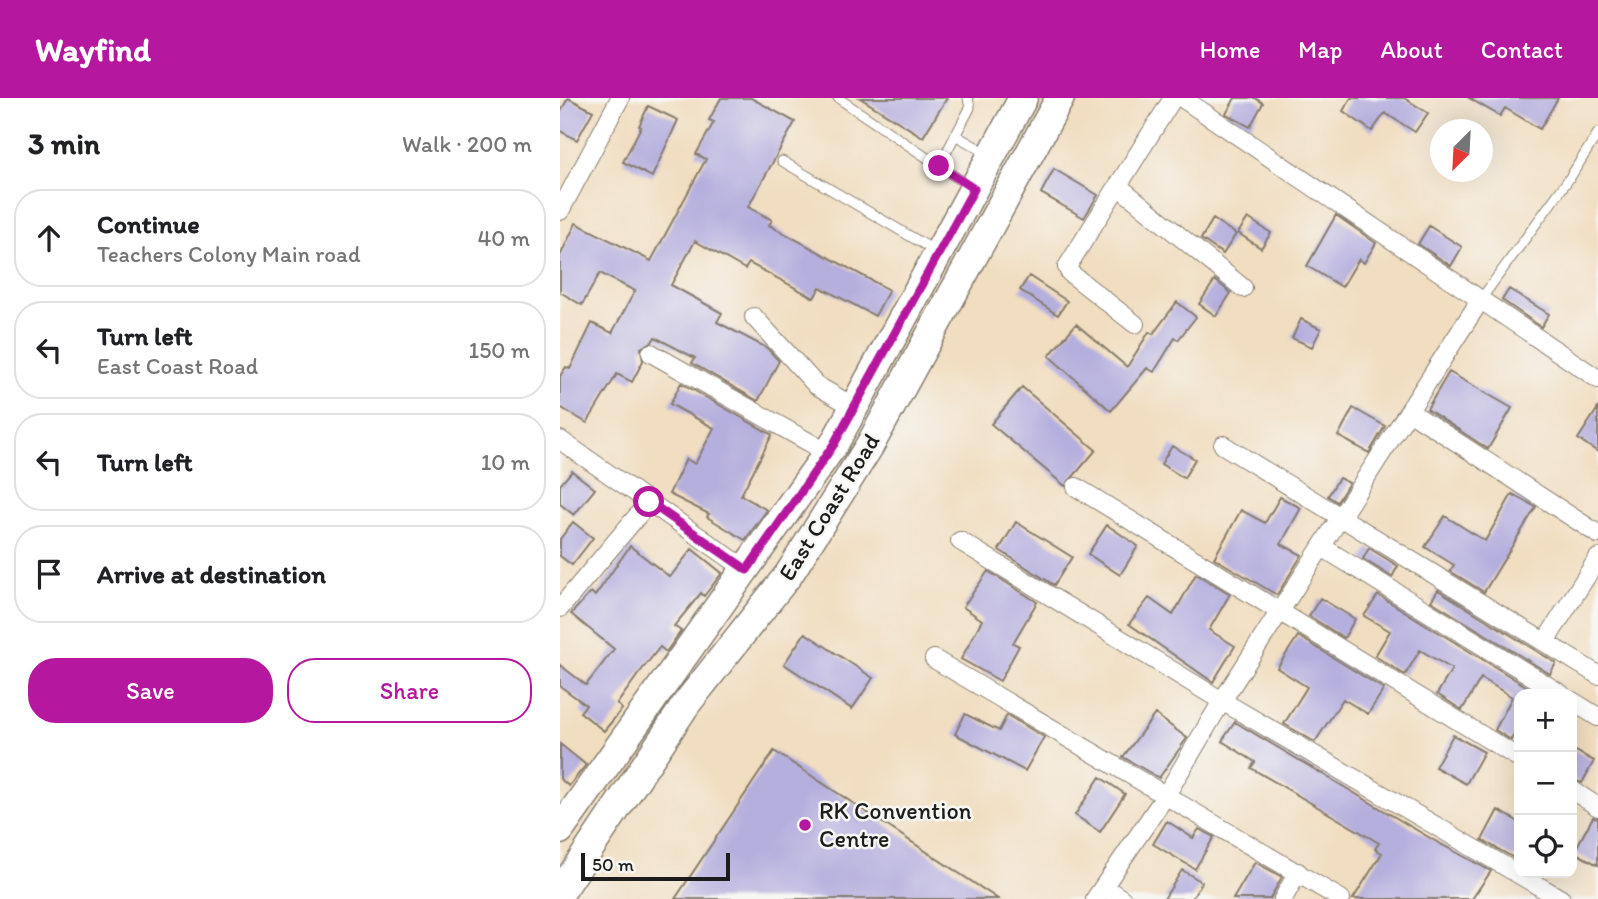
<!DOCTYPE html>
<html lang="en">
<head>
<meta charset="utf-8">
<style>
	:root { --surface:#fff; --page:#f2f2f2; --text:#202124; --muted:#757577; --line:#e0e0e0; --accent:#b5179e }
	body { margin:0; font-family:Itim,sans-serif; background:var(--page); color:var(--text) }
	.controls { position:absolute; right:21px; bottom:21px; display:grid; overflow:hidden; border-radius:14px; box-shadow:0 7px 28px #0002 }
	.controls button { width:63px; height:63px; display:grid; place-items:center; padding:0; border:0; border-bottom:2px solid var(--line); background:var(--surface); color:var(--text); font:35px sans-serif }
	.compass { position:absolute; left:870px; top:21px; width:63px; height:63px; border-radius:50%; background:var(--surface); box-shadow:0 7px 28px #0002; rotate:204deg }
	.scale { position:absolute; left:21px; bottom:18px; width:149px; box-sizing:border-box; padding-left:7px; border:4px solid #1c1c1c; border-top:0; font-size:19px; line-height:24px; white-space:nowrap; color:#1c1c1c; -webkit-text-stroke:5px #f6f6f2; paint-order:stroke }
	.stop { position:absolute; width:21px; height:21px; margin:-16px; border:5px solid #b5179e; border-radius:50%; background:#fff }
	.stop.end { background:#b5179e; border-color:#fff; box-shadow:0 2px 7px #0008 }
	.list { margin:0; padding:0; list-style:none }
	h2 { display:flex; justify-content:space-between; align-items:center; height:91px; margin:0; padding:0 28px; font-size:30px }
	h2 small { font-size:23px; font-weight:400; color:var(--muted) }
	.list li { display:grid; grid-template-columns:46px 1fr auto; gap:21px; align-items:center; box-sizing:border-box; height:98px; margin:0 14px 14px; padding:0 14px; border:2px solid var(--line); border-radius:28px }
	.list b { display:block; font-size:26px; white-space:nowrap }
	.list p { margin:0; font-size:23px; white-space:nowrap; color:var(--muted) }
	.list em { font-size:23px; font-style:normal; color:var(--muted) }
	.actions { display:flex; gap:14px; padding:21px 28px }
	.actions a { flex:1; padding:16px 0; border:2px solid var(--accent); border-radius:28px; text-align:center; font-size:24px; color:var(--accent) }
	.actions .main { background:var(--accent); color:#fff }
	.icon { flex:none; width:38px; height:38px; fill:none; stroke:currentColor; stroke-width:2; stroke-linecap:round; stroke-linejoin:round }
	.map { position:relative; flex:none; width:1038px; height:801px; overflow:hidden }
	header { display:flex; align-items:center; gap:42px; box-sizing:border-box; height:98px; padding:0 35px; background:var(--accent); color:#fff }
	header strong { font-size:33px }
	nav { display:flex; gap:38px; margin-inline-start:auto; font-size:24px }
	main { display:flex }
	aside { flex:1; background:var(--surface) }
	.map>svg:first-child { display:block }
</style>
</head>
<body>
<header>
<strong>Wayfind</strong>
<nav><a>Home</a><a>Map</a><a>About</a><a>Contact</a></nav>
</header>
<main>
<aside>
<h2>3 min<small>Walk · 200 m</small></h2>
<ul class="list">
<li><svg class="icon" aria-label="ahead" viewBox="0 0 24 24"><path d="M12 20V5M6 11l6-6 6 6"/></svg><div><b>Continue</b><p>Teachers Colony Main road</p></div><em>40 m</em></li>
<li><svg class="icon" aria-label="left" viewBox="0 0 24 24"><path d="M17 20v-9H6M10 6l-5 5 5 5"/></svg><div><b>Turn left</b><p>East Coast Road</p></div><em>150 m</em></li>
<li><svg class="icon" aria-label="left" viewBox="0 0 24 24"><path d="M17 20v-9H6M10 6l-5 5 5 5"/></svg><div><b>Turn left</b></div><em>10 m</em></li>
<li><svg class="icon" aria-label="arrive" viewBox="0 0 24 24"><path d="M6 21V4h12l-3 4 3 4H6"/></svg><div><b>Arrive at destination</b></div></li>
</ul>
<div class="actions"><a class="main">Save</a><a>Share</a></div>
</aside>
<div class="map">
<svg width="1038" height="801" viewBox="0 0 1038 801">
	<rect width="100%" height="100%" fill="#f6f6f2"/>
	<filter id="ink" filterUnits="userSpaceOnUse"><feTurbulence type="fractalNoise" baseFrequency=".0143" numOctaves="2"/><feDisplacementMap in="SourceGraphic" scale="14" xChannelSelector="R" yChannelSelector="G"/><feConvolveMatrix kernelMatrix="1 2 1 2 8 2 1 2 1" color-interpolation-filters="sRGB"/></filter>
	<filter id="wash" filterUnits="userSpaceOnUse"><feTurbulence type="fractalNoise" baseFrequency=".00686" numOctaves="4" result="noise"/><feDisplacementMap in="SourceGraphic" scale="28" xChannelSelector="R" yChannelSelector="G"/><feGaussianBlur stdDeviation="1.57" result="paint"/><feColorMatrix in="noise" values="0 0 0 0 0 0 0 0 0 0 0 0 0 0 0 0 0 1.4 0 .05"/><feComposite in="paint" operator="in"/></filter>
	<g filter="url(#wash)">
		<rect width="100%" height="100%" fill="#f1ddbf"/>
		<g id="blocks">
			<path fill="#b5afde" d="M8,0L33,13L17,42L0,33V15Z
				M161,0H191L235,24L188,109L212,122L209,127L329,192L315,218L260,189L254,200L189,165L185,171L135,143L111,187L162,215L157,224L207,250L219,263L198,303L132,265L135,260L95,239L92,244L81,250L83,263L72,284L57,276L27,325L0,309V278L6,269L10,271L32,225L52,235L75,193L40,175L22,207L0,194V158L16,125L91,163L146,61L136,56L154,24L149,22Z
				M300,0H387L363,39Z
				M675,0H695L703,5L690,29L666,16Z
				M791,0H844L868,15L855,34L825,15L812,33L783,13Z
				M909,0H998L980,31L945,10L940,18Z
				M88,8L118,22L92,79L63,64L81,29L79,28Z
				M494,71L538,97L524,120L481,95Z
				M776,117L816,145L804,165L799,161L782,189L747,168Z
				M688,120L711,135L701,150L678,135Z
				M653,121L676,136L663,156L641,141Z
				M869,128L902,149L891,168L858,146Z
				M469,178L507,203L498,217L460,192Z
				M655,182L671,195L656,218L639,206Z
				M949,191L989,216L981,229L942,202Z
				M617,204L636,219L618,242L615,240L594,274L587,270L551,313L489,258L516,226L567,269L589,234L593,236Z
				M741,221L761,231L752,249L732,240Z
				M889,274L952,310L928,351L867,311Z
				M121,285L212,337L181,397L207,412L185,442L147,419L149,416L109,396L126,361L135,366L154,330L110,306Z
				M462,289L536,352L505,388L431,326Z
				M793,310L825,328L809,355L778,338Z
				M1038,310V354L1018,341Z
				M612,348L635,361L624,380L601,366Z
				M12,373L35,391L14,417L0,406V387Z
				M779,380L789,385L777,404L768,398Z
				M952,396L976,409L924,494L890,473L894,467L865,449L885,418L925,443Z
				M720,399L741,410L721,446L742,457L717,497L654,460L681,412L705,425Z
				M13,424L33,440L12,467L0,458V441Z
				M456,424L512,459L494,487L439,452Z
				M547,427L578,448L560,477L528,456Z
				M70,448L110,479L132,451L162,475L144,498L141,495L114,528L121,533L106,554L100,549L77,578L57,606L62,611L44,633L20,614L26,607L0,588V567L26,587L54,551L11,516L31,494L35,498Z
				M809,450L838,468L832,479L803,461Z
				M428,473L477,504L453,545L459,548L440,583L401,561L422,522L403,509Z
				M636,476L670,496L649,532L675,548L653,584L569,526L589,500L613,517Z
				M878,492L996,565L990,576L871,503Z
				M818,497L969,590L965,596H959V626L951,642L935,632L952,599L921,580L902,612L877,596L892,571L860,552L845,577L815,558L830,533L804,518Z
				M760,500L795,521L784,540L749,518Z
				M245,535L313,580L292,611L224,566Z
				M738,538L824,591L808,616L783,601L755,644L724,626L747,589L717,570Z
				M405,616L439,633L447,617L484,639L465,673L395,636Z
				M595,616L627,640L599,680L563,659Z
				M675,624L875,743L931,773L912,801H793L822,755L815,751L819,745L691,670L695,664L662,643Z
				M893,637L924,654L906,686L875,669Z
				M0,646L26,667L9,688L0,681Z
				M1012,651L1034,663L1022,685L1012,681Z
				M214,653L438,801H115Z
				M540,679L565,696L540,734L515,717Z
				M938,712L959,724V751L954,760L922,742Z
				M1033,719L1038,720V767L1014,754Z
				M607,723L633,740L639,731L654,739L635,771L593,746Z
				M695,764L722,779L712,797L710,801H673Z
				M622,772L642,784L632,801H604Z"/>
		</g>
	</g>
	<g filter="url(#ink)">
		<use href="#blocks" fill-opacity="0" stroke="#867c6e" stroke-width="2"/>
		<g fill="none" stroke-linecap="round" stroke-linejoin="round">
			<g stroke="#867c6e" stroke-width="11">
				<path id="service" d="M278,0L409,88
					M395,37L430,57
					M222,63L377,154
					M379,68L410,10L408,0
					M921,201L1011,78L1038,35"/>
			</g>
			<g stroke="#867c6e" stroke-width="20">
				<path id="minor" d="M622,0L1038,281
					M558,88L683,190
					M0,113L60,0
					M194,219L256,287L294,309
					M575,226L510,175L507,169L613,0
					M91,255L268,355
					M849,313L1038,436
					M0,342L187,472
					M663,347L1038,577
					M516,389L959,660
					M400,443L662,603L1001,801
					M762,449L1001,596
					M0,510L89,404
					M985,544L1038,460
					M374,561L781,801
					M1012,603L1038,619
					M1012,692L1038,709
					M544,789L562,801
					M535,801L606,697L662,603L921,201
					M723,801L738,774"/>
			</g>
			<g stroke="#867c6e" stroke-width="31">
				<path id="primary" d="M0,732L274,346L463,0
					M0,795L127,605L229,476L310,347L500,0"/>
			</g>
			<use href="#service" stroke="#fff" stroke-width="9"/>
			<use href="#minor" stroke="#fff" stroke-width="18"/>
			<use href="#primary" stroke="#fff" stroke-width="28"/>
		</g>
	</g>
	<g fill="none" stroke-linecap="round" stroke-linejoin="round" filter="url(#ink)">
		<path stroke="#b5179e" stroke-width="9" d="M89,404L187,472L274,346L414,91L379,68"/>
	</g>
	<circle fill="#b5179e" stroke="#f6f6f2" stroke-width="2.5" cx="245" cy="727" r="7"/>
	<g text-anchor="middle" stroke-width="5" stroke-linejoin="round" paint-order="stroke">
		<g font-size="24" fill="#1c1c1c" stroke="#f6f6f2">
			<text transform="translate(269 409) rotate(-58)" y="8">East Coast Road</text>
		</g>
		<g font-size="24" fill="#1c1c1c" stroke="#f6f6f2" text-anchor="start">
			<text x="259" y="721">RK Convention<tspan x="259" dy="28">Centre</tspan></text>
		</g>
	</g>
</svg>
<div class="controls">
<button>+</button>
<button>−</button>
<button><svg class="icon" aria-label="locate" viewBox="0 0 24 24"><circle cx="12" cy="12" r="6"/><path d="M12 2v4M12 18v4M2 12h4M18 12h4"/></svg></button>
</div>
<svg class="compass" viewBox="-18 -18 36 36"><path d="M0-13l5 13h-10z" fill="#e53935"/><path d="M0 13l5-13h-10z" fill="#757577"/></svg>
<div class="scale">50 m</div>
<div class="stop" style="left:89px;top:404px"></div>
<div class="stop end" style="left:379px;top:68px"></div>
</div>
</main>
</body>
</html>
